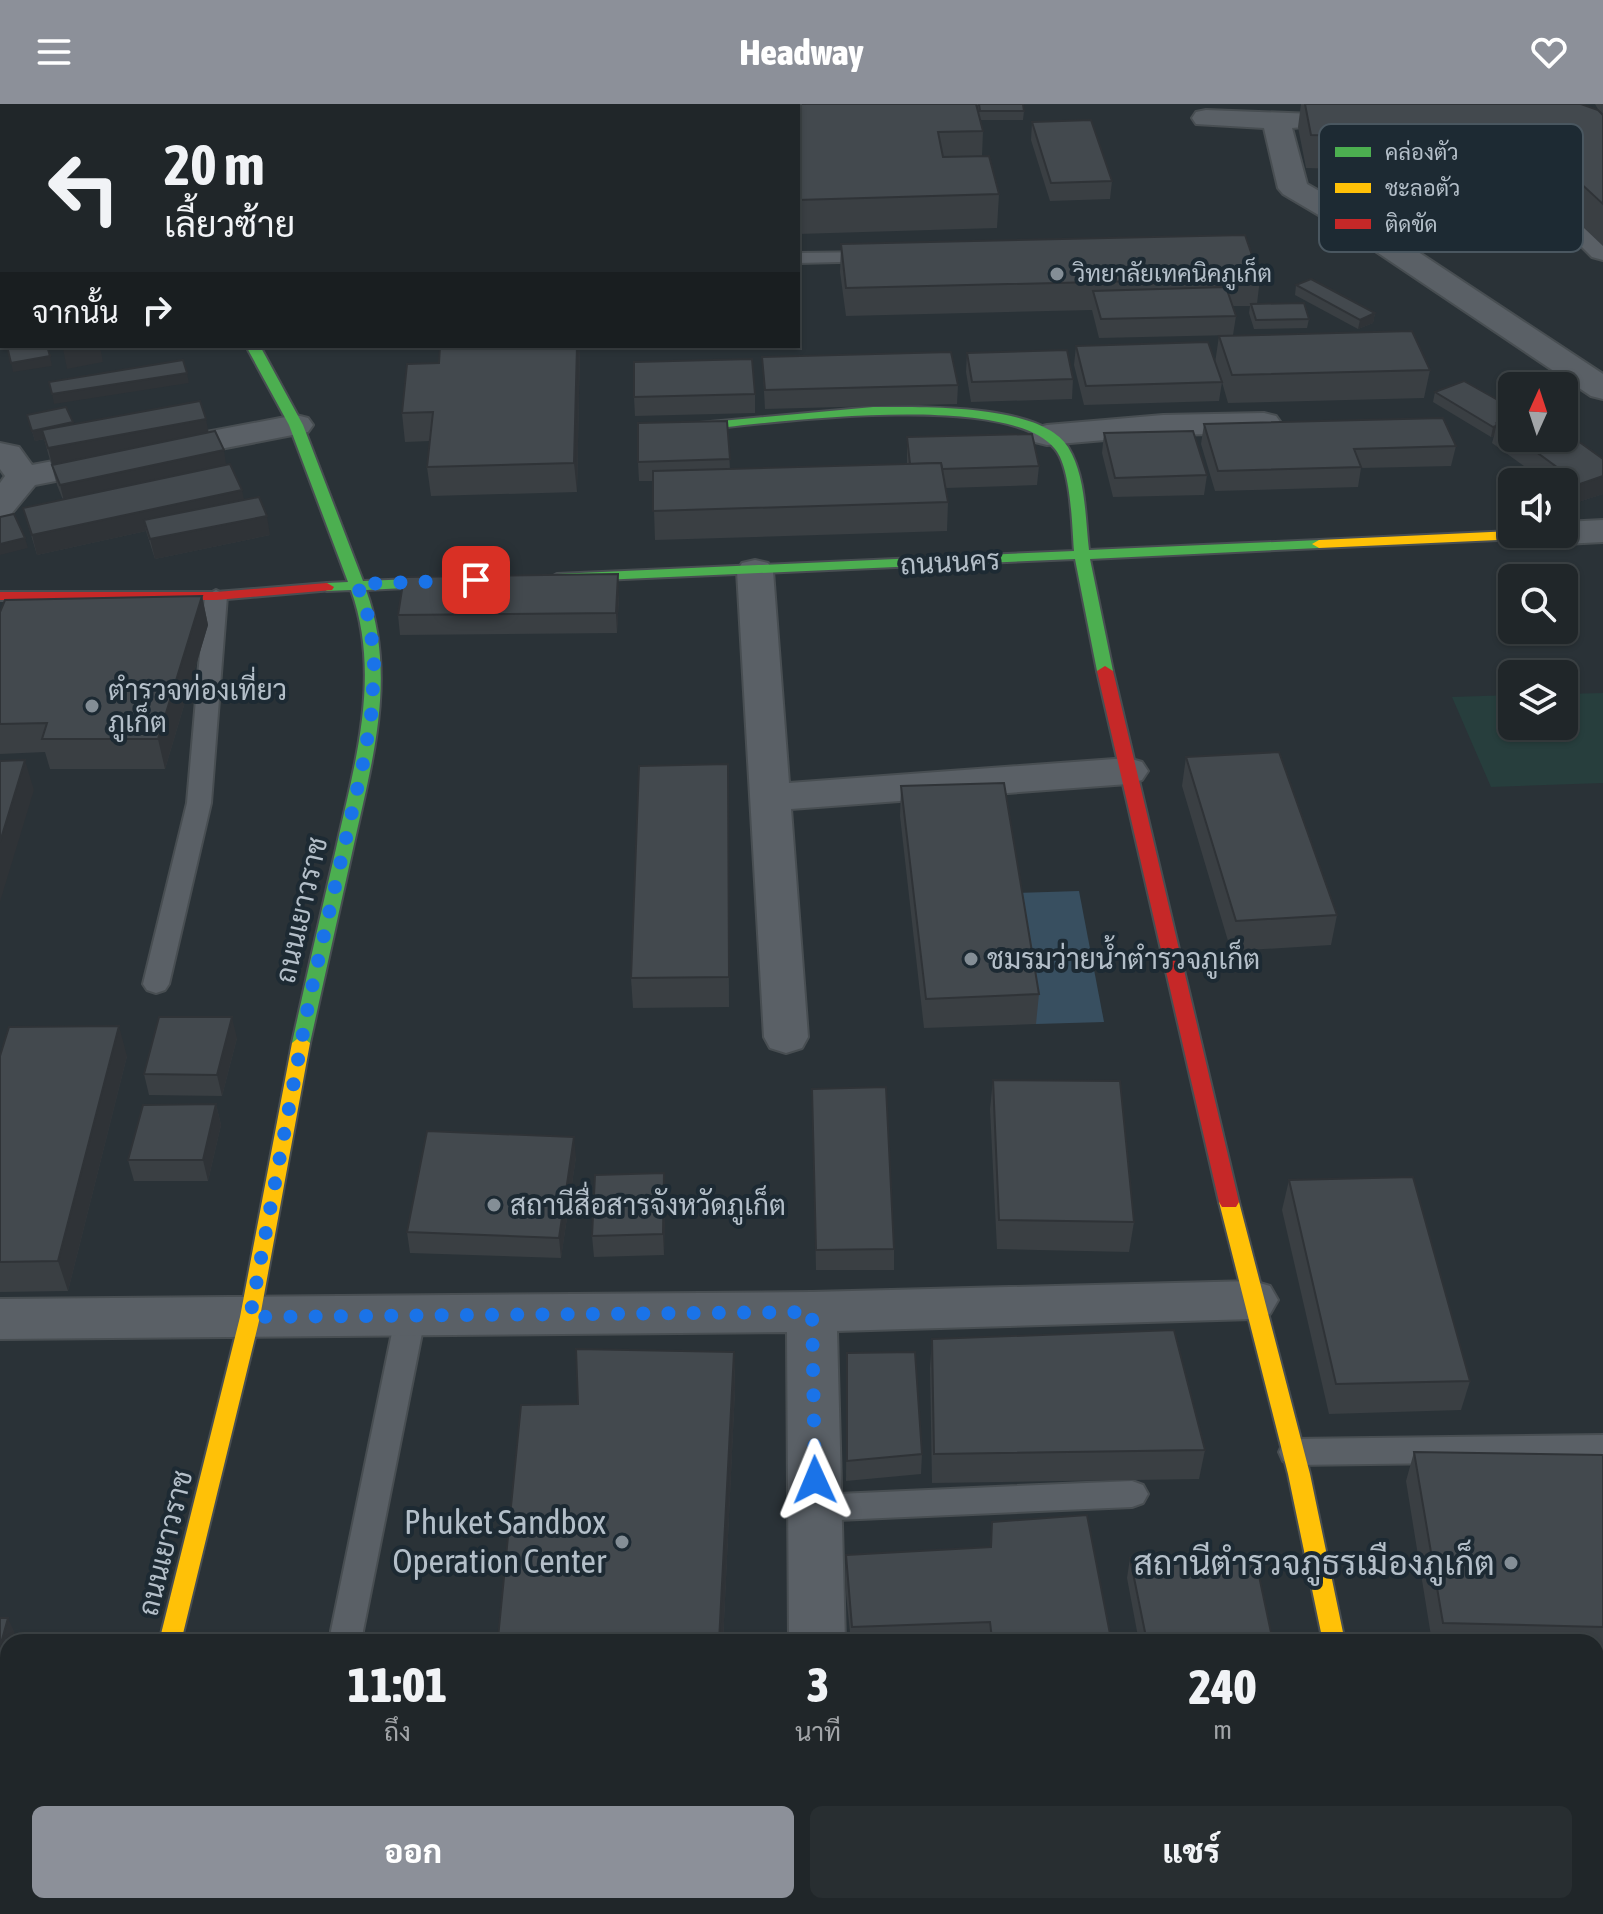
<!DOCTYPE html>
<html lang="th">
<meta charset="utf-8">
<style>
body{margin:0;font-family:"Asap Condensed",Sarabun,sans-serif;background:#282e31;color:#f1f3f6;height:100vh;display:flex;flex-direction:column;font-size:30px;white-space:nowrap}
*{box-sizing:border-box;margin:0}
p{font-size:26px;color:#a2a5a8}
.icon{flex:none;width:44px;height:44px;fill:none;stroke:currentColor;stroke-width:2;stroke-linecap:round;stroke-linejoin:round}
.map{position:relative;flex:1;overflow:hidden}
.drawer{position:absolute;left:0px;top:1530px;width:1604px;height:280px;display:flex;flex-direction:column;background:#202629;border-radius:24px 24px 0 0;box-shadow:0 2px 6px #0004,0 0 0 2px #3d4346}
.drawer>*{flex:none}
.hud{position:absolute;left:0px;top:0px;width:800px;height:244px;box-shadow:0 2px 6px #0004,0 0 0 2px #3d4346;background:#202629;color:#f1f3f6;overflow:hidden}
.needle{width:52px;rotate:3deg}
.tools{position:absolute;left:1498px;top:268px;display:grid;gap:16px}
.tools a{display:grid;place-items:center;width:80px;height:80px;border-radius:12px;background:#202629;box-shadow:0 2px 6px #0004,0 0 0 2px #3d4346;font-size:40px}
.pin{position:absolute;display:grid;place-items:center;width:68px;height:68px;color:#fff;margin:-34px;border-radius:16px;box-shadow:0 4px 12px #0006}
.me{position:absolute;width:88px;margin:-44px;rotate:359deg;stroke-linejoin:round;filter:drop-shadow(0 0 6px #0008)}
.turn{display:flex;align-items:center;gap:28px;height:168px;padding:0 32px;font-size:36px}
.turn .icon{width:104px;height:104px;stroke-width:2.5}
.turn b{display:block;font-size:56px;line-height:68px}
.then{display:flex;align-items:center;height:76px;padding:0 32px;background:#0003;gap:16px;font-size:30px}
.eta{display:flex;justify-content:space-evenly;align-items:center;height:136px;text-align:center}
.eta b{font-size:48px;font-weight:800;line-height:56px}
.primary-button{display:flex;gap:16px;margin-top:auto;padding:16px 32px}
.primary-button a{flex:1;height:92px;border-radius:12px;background:#8c9099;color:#fff;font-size:32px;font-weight:800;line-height:92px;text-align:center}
.primary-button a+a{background:#282e31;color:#f1f3f6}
header{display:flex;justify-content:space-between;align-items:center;height:104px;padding:0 32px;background:#8c9099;color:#fff;font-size:36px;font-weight:800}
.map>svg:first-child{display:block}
.green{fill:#273e3d}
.water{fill:#384f60}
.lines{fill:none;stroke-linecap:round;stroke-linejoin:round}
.lane-casing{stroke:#484e52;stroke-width:4}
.street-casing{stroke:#484e52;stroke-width:4}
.fast-casing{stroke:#484e52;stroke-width:4}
.slow-casing{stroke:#484e52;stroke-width:4}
.jam-casing{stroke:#484e52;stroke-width:4}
.lane{fill:#5a6066;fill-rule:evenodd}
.street{fill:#5a6066;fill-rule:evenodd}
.fast{fill:#4caf50;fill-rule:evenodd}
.slow{fill:#ffc107;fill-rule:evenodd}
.jam{fill:#c62828;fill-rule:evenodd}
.wall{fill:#3a3f43}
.shaded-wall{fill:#2f3337}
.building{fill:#43494e;stroke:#2f3337;stroke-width:2}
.route{stroke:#1a73e8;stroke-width:14;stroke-dasharray:0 25.2}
.poi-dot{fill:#848e96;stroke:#1d2a33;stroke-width:3}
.labels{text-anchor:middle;stroke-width:8;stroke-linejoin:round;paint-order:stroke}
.far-poi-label{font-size:24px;fill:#b4bfc9;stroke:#1d2a33;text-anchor:start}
.street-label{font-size:28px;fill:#b4bfc9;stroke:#1d2a33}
.poi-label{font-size:28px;fill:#b4bfc9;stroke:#1d2a33;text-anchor:start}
.near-poi-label{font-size:34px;fill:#b4bfc9;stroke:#1d2a33;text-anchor:end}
.key{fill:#1d2a33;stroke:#4a5760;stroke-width:2}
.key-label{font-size:22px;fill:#b4bfc9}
</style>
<header><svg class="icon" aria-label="menu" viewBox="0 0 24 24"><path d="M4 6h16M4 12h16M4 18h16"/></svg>Headway<svg class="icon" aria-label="heart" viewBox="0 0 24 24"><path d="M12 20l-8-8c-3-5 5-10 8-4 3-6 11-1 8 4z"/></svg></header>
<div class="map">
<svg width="1603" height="1810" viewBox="0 0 1603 1810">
<rect width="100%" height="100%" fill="#2a3237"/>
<polygon class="green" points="1603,589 1603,679 1491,683 1452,593 1512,591 1512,622 1564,622 1564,590"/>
<polygon class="water" points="1079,787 1104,918 1036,920 1015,789"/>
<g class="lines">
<defs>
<g id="lane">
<rect x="0" y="82" width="2" height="10"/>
<polygon points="874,148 880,149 883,153 880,157 798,159 798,149"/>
<polygon points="216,486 227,492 211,699 169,880 165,886 156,889 147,886 143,880 187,699 205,492"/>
<polygon points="410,1202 420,1206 425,1214 363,1527 364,1538 332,1538 331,1527 395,1214 400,1206"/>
<polygon points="1603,1331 1603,1357 1294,1361 1283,1357 1279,1348 1283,1339 1294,1335"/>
<polygon points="1132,1377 1143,1381 1148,1390 1143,1399 1132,1403 815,1417 804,1413 799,1404 804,1395 815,1391"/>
<rect x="1596" y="1595" width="7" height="30"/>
</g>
<g id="street">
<polygon points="1206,6 1314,10 1318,16 1314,22 1292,24 1307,80 1361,111 1595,122 1603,130 1603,156 1592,153 1576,137 1391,130 1603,270 1603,295 1591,292 1344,126 1283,90 1278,84 1264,24 1196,20 1192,14 1196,8"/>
<polygon points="1264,309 1276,312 1281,319 1276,326 1264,329 1163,331 1047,341 1035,338 1030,331 1035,324 1047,321 1163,311"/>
<polygon points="296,311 308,314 313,321 308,328 35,381 12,409 0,413 0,379 5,372 0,365 0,339 19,343 32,361"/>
<polygon points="1603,416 1603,438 1564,440 1551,437 1547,430 1564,430 1564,418"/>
<polygon points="755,456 768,459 773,467 789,679 1128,654 1142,658 1148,667 1142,676 1128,680 791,705 808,933 802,944 786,949 770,944 764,933 737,467 742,459"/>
<polygon points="1253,1177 1270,1182 1278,1196 1270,1210 1253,1215 837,1227 845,1538 789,1538 787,1228 0,1235 0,1195 812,1188"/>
<rect x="791" y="1802" width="60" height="8"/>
<polygon points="1363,1802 1423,1802 1425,1810 1365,1810"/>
</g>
<g id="fast">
<rect x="119" y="0" width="12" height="2"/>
<path d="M246,242H260L303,321L363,477L464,473L471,477L464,481L366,486C398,574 371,661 352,749C338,812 324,876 310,939L301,946L292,939C306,876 320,812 335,749C354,662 382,573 351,486L327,487L320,483L327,479L348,478L289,321Z"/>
<path d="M873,303C919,303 1041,299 1068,343C1086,372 1085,413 1089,446L1319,436L1326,440L1319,444L1090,455L1113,567L1105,572L1097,567L1075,455L557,478L550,474L557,470L1074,447C1072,421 1071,364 1055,345C1005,283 743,322 667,330L660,326L667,322Z"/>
</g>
<g id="slow">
<polygon points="1512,427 1512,430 1549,430 1542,434 1319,444 1312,440 1319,436"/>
<polygon points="301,932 310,939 260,1213 181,1538 159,1538 240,1213 292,939"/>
<polygon points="1229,1091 1236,1093 1239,1098 1310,1370 1345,1538 1323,1538 1288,1370 1219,1098 1222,1093"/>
<polygon points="93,1802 117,1802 115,1810 91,1810"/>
</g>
<g id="jam">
<polygon points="327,479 334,483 332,486 216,496 0,496 0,488 216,488"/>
<polygon points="1105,562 1113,567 1239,1098 1236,1103 1222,1103 1219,1098 1097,567"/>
</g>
</defs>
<use href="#lane" class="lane-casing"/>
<use href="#street" class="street-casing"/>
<use href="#fast" class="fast-casing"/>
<use href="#slow" class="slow-casing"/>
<use href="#jam" class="jam-casing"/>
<use href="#lane" class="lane"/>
<use href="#street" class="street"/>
<use href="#fast" class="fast"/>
<use href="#slow" class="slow"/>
<use href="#jam" class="jam"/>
</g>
<g class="wall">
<polygon points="0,0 42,0 42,2 2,2 2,60 0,61"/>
<polygon points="179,0 401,0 400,2 179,2"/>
<polygon points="451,0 730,0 730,2 790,0 976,0 979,10 977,0 1023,0 1024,7 1023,16 980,16 983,27 982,52 989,52 999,90 997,124 798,130 798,2 451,2"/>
<polygon points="1301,0 1581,0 1599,7 1595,0 1603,0 1603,142 1527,70 1306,64 1298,23"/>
<polygon points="1032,18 1112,77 1110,95 1050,97 1031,36"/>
<polygon points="841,140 1260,174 1257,200 1309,215 1307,224 1254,225 1249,209 1250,202 1232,202 1236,212 1233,231 1099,234 1092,206 846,212 840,168"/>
<polygon points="1296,181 1375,209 1373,219 1358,225 1295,191"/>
<polygon points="1219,232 1430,266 1424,294 1228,299 1222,278 1219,297 1084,301 1074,261 1076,242 1215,259"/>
<polygon points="580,242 577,388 431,392 427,363 430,337 405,338 402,309 439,259"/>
<polygon points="967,249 1073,275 1072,295 971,298 966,268"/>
<polygon points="762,253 958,281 957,300 765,305"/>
<polygon points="1435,288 1512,304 1512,334 1564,334 1603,355 1603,390 1575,399 1564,392 1564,378 1546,378 1492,339 1494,332 1491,333 1433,298"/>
<polygon points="755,290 755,309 635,312 634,293"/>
<polygon points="27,311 73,321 209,328 244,396 270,431 155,455 146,427 37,451 23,404 63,396 57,381 44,335 35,337"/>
<polygon points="727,317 730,365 907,360 907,333 1039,362 1037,381 946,384 948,398 947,427 655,436 653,377 639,377 638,358"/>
<polygon points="1204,320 1456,342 1451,362 1361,364 1358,383 1215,387 1201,340"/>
<polygon points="1104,329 1207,371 1204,391 1113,393 1102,349"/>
<polygon points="619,491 617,529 400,531 398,511"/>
<polygon points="202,492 208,521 165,665 50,665 45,648 0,650 0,508"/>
<polygon points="1186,653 1337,811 1331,841 1231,847 1182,682"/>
<polygon points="728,660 729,903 633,904 631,874"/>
<polygon points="901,682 1039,890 1036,920 924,924 900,712"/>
<polygon points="237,934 222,992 149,991 144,970"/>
<polygon points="0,952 127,952 68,1187 0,1188"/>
<polygon points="993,976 1134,1118 1129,1148 997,1145 990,1005"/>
<polygon points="812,985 894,1145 894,1166 816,1166"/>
<polygon points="216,1000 221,1021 208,1077 134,1077 128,1056"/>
<polygon points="576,1053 561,1154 410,1149 407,1128"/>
<polygon points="1289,1076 1470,1277 1461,1306 1329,1310 1282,1106"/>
<polygon points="665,1090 664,1151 594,1153 592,1132"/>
<polygon points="932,1235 1205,1346 1199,1375 932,1379 930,1264"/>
<polygon points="734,1248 735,1285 723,1538 499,1538 498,1534"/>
<polygon points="847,1249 922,1350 921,1370 846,1377"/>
<polygon points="1414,1348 1603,1351 1603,1551 1596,1551 1596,1538 1432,1538 1406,1377"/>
<polygon points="992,1418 1111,1535 1110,1538 851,1538 845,1480 846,1451 990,1443"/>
<polygon points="1130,1454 1273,1538 1139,1538 1127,1474"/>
</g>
<g class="shaded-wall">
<polygon points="2,173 2,193 0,193 0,174"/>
<polygon points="1375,209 1373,219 1358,225 1360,216"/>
<polygon points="83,242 100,242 103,258 67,265 63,245"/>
<polygon points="577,242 580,242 577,388 574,359"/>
<polygon points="50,252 52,262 13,268 11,259"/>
<polygon points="187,269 189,279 54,300 52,290"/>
<polygon points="206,315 210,335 53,364 48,344"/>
<polygon points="73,318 75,328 35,337 32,327"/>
<polygon points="1496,322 1494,332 1491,333 1493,323"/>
<polygon points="224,346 227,366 65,401 60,381"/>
<polygon points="1603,372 1603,390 1575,399 1580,380"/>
<polygon points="242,386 246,406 144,416 146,427 37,451 32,431"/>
<polygon points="267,412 270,431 155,455 150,435"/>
<polygon points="25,434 28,444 0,451 0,440"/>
<polygon points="618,470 619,491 617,529 616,509"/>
<polygon points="202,492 208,521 165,665 158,635"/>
<polygon points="25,656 34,686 0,798 0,738"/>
<polygon points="728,660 729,690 729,903 729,873"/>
<polygon points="232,913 237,934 222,992 217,971"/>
<polygon points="119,922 127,952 68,1187 58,1157"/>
<polygon points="216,1000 221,1021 208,1077 203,1056"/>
<polygon points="574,1033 576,1053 561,1154 559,1134"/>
<polygon points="664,1069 665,1090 664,1151 663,1130"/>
<polygon points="734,1248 735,1285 723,1538 719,1538"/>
<polygon points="8,1514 19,1538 8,1538 8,1585 0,1614 0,1543"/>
</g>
<g class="building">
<polygon points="0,0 39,0 39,2 2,2 2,34 0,34"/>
<polygon points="790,0 976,0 983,27 938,28 943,53 989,52 999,90 798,96 798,2 719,2"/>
<polygon points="979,0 1023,0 1024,7 980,7"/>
<polygon points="1305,0 1581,0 1598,6 1603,11 1603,100 1534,36 1311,31"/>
<polygon points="1091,16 1112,77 1051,79 1032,18"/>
<polygon points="0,130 2,130 2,173 0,174"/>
<polygon points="1245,131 1260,174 846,184 841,140"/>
<polygon points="1311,175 1375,209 1360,216 1296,181"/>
<polygon points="1226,183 1236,212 1101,215 1093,187"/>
<polygon points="1304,199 1309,215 1256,216 1251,200"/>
<polygon points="1412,227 1430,266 1232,271 1219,232"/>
<polygon points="1208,238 1222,278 1086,282 1076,242"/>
<polygon points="7,242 47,242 50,252 11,259"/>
<polygon points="62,242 83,242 63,245"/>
<polygon points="440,242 577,242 574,359 427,363 433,308 402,309 407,260 439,259"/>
<polygon points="1067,246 1073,275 972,278 967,249"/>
<polygon points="951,248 958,281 765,286 762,253"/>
<polygon points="752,255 755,290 634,293 634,258"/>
<polygon points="183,256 187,269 52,290 49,278"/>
<polygon points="1464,277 1512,304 1512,314 1497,319 1496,322 1493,323 1435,288"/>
<polygon points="200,297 206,315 48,344 42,326"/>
<polygon points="66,303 73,318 32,327 27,311"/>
<polygon points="1443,314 1456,342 1354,345 1361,363 1218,367 1204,320"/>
<polygon points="1512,314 1512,330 1497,319"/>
<polygon points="727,317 730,355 638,358 638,319"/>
<polygon points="215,327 224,346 60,381 52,361"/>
<polygon points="1193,327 1207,371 1115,374 1104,329"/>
<polygon points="1564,327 1603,355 1603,372 1580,380 1517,334 1564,334"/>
<polygon points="1032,330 1039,362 942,365 941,359 910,360 907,333"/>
<polygon points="941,359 948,398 653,407 653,367"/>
<polygon points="230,360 242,386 32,431 23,404"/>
<polygon points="259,393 267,412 150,435 144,416"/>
<polygon points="14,410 25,434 0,440 0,413"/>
<polygon points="618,470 616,509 398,511 404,473"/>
<polygon points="202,492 158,635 42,635 47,619 0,620 0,508 5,496"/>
<polygon points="1279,648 1337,811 1236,817 1186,653"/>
<polygon points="25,656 0,738 0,657"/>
<polygon points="728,660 729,873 631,874 639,662"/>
<polygon points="1004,679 1039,890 926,895 901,682"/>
<polygon points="159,913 232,913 217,971 144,970"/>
<polygon points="119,922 58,1157 0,1158 0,952 9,923"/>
<polygon points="993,976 1120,977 1134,1118 999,1116"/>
<polygon points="886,983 894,1145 816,1146 812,985"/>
<polygon points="216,1000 203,1056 128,1056 143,1001"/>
<polygon points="427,1027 574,1033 559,1134 407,1128"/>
<polygon points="664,1069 663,1130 592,1132 595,1071"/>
<polygon points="1413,1073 1470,1277 1336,1280 1289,1076"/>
<polygon points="1174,1226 1205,1346 934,1350 932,1235"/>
<polygon points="576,1245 734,1248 719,1538 588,1538 498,1534 521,1301 578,1300"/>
<polygon points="915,1248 922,1350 847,1357 847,1249"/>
<polygon points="1414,1348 1603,1351 1603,1523 1443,1519"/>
<polygon points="1087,1411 1111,1535 992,1535 990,1518 852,1523 846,1451 991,1443 992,1418"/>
<polygon points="1255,1453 1273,1538 1147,1538 1130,1454"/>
<polygon points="0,1514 8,1514 0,1543"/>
</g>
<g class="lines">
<polyline class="route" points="476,476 357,480 370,518 374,559 372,605 364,655 309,897 250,1213 812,1208 815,1376"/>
</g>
<g class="poi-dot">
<circle cx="1057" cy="170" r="8"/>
<circle cx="92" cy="602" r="8"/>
<circle cx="971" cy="855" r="8"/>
<circle cx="494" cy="1101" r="8"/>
<circle cx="622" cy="1438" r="8"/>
<circle cx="1511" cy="1459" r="8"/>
</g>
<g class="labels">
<g class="far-poi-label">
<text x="1073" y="178">วิทยาลัยเทคนิคภูเก็ต</text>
</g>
<g class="street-label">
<text transform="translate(950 458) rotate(-3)" y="10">ถนนนคร</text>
<text transform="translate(301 806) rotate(-77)" y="10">ถนนเยาวราช</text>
<text transform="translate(165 1439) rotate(-76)" y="10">ถนนเยาวราช</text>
</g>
<g class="poi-label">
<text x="108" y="596">ตำรวจท่องเที่ยว<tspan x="108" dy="32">ภูเก็ต</tspan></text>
<text x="987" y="865">ชมรมว่ายน้ำตำรวจภูเก็ต</text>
<text x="510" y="1111">สถานีสื่อสารจังหวัดภูเก็ต</text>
</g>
<g class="near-poi-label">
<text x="606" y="1430">Phuket Sandbox<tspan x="606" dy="39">Operation Center</tspan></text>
<text x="1495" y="1471">สถานีตำรวจภูธรเมืองภูเก็ต</text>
</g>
</g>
<rect x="1319" y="20" width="264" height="128" rx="12" class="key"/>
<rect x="1335" y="43" width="36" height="10" fill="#4caf50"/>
<rect x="1335" y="79" width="36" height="10" fill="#ffc107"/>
<rect x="1335" y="115" width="36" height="10" fill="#c62828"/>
<g class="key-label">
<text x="1385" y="56">คล่องตัว</text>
<text x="1385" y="92">ชะลอตัว</text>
<text x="1385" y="128">ติดขัด</text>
</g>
</svg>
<div class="tools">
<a><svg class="needle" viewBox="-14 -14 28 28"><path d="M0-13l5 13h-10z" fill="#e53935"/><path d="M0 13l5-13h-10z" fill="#a2a5a8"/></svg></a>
<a><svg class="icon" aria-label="sound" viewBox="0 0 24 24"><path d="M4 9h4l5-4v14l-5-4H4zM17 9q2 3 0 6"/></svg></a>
<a><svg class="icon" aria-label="search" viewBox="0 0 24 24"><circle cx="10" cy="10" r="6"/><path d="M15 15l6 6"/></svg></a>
<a><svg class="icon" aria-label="layers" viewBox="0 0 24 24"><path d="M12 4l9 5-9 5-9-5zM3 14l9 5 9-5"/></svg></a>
</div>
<div class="pin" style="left:476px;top:476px;background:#d93025"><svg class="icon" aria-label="arrive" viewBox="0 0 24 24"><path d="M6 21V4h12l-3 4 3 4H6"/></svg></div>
<svg class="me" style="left:815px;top:1376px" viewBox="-20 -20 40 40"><path d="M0-17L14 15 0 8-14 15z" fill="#1a73e8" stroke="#fff" stroke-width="4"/></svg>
<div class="hud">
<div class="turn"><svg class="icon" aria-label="left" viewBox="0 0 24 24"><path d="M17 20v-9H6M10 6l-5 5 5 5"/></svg><div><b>20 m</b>เลี้ยวซ้าย</div></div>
<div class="then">จากนั้น<svg class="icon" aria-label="right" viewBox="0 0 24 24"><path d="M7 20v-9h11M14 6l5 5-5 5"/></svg></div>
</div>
<section class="drawer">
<div class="eta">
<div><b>11:01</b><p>ถึง</p></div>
<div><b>3</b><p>นาที</p></div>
<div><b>240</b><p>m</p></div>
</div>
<div class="primary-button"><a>ออก</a><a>แชร์</a></div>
</section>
</div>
